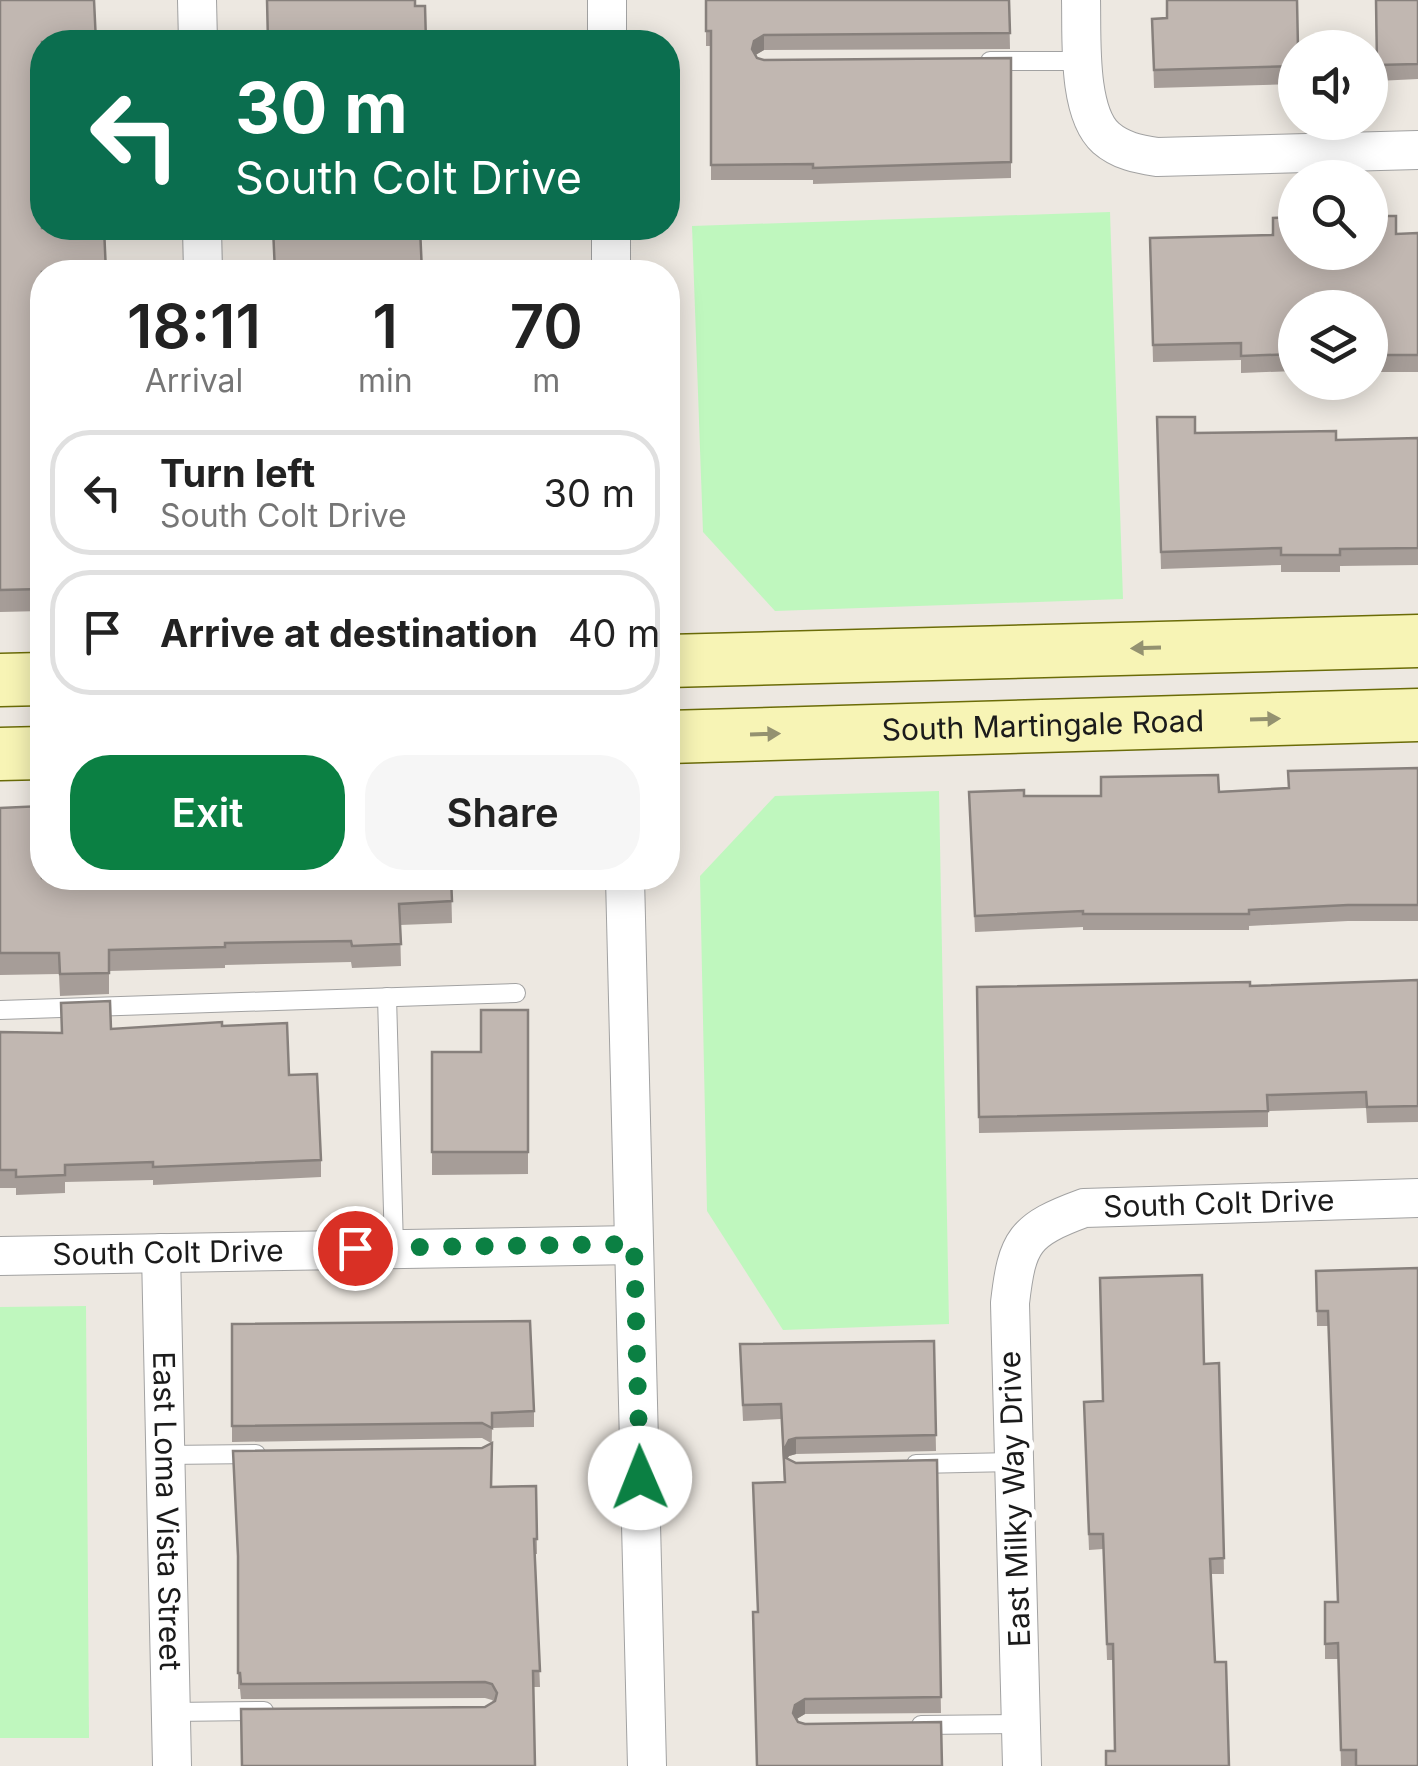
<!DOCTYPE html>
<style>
body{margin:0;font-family:Inter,sans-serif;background:#f6f6f6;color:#222;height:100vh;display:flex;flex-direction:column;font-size:38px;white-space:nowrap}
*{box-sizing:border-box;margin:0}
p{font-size:32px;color:#767676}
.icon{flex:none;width:55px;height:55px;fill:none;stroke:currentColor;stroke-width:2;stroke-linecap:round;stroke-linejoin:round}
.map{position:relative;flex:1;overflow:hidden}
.drawer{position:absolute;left:30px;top:260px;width:650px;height:630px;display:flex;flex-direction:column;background:#fff;border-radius:40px;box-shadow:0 5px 25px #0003}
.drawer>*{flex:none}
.hud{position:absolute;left:30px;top:30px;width:650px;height:210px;border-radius:40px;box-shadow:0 5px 25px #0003;background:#0b6e4f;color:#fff;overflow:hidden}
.tools{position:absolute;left:1278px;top:30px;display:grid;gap:20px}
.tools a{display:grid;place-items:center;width:110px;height:110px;border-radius:50%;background:#fff;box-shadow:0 5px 25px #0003;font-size:50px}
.pin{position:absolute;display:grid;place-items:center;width:85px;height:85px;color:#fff;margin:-42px;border:5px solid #fff;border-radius:50%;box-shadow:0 2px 10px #0007}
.me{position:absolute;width:110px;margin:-55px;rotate:359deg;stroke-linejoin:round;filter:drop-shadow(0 0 8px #0008)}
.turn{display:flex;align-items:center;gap:35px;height:210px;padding:0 40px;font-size:45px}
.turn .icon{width:130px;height:130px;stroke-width:2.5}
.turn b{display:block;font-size:70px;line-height:85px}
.eta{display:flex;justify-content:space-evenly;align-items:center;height:170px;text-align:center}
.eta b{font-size:60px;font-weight:600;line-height:70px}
.button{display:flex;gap:20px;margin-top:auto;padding:20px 40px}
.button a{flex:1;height:115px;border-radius:40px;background:#0b8043;color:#fff;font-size:40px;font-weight:600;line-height:115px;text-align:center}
.button a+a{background:#f6f6f6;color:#222}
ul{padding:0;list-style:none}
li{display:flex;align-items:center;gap:30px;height:125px;margin:0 20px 15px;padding:0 20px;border:5px solid #e0e0e0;border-radius:40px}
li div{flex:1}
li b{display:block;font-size:38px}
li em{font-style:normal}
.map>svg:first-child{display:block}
.park{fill:#bff7be}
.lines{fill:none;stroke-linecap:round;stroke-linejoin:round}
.lane-casing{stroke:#a2a2a2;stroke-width:20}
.street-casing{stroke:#a2a2a2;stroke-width:40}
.secondary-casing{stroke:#6b6c08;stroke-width:55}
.lane{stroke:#fff;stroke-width:18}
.street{stroke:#fff;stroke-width:38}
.secondary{stroke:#f7f4b5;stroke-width:52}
.wall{fill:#a69d98}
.shaded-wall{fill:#87807c}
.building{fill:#c1b7b1;stroke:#87807c;stroke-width:2.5}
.oneway{fill:#949270}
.route{stroke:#0b8043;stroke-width:18;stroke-dasharray:0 32.4}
.labels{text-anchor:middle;stroke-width:10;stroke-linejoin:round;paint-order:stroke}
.street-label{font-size:30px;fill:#1b1b1b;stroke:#fff}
</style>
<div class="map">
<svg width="1418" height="1766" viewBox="0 0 1418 1766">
<rect width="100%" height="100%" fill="#ede8e1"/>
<g class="park">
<polygon points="1110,212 1123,599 775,611 703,532 692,226"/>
<polygon points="939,791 949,1324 783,1330 707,1211 700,876 775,796"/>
<polygon points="86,1306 89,1738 0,1738 0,1307"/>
</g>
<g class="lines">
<defs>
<g id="lane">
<polyline points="990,61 1082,61"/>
<polyline points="387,997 394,1247"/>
<polyline points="0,1010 516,993"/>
<polyline points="166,1455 256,1454"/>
<polyline points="916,1464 1014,1462"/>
<polyline points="171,1712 264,1711"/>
<polyline points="921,1725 1021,1724"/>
</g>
<g id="street">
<polyline points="197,0 198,42"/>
<polyline points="607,0 607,42"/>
<path d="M1081,0C1082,36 1077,112 1106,138C1121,151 1138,154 1157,157L1418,150"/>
<polyline points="202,228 203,272"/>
<polyline points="611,228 611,272"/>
<polyline points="625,878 647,1766"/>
<path id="s1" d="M161,1253L172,1766"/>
<path id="s2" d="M0,1256L634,1245"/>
<path id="s3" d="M1022,1766L1010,1303C1017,1241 1024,1230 1084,1208L1418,1198"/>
</g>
<g id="secondary">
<polyline points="668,661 1418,641"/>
<polyline points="0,680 42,679"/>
<path id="s4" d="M668,737L1418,715"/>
<polyline points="0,754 42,753"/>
</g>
</defs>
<use href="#lane" class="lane-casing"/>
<use href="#street" class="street-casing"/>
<use href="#secondary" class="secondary-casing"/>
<use href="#lane" class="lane"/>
<use href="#street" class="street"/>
<use href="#secondary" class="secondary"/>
</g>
<g class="wall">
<polygon points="0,0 42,272 42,611 0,612"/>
<polygon points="706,0 1009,0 1010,49 764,50 755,55 757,58 764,60 1011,58 1011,178 813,184 813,180 711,180 711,46 706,46"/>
<polygon points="1375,0 1418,0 1418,79 1377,81"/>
<polygon points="1167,18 1295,48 1295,84 1154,88 1152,19"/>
<polygon points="1418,233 1418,372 1370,372 1370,308 1295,308 1295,371 1241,373 1241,360 1153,362 1150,238"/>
<polygon points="1157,417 1195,433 1336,440 1418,438 1418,565 1340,566 1340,572 1281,572 1281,565 1161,569"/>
<polygon points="1418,768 1418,921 1348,921 1249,926 1249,930 1083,930 1083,927 975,932 969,792 1024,796 1101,796 1288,788"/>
<polygon points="0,808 451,878 452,923 400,925 401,966 352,968 351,962 225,965 225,968 109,971 109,994 60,996 59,974 0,975"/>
<polygon points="1418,980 1418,1122 1367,1123 1366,1108 1268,1111 1268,1127 979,1133 977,987 1250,986"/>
<polygon points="528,1010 528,1174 432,1175 432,1052 481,1052"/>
<polygon points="222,1026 289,1075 321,1160 321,1177 153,1185 153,1180 65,1182 65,1193 16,1195 16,1188 0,1188 0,1032 61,1033 111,1029"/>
<polygon points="1418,1268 1418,1766 1341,1766 1338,1659 1325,1659 1325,1602 1338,1602 1328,1326 1317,1326 1316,1271"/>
<polygon points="232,1324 534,1411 534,1427 492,1428 491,1487 536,1486 537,1554 535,1554 540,1687 534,1687 485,1707 494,1702 492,1700 485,1698 241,1699 240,1689 238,1689 238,1571 233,1451 482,1448 491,1443 482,1438 232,1442"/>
<polygon points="934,1341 936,1451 796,1454 789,1456 787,1458 796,1463 937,1460 941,1713 805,1714 796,1719 756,1766 758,1612 784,1482 781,1419 743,1421 740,1359"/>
<polygon points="1204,1364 1222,1452 1224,1574 1211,1574 1115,1751 1113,1660 1107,1660 1103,1549 1089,1550 1086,1473"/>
</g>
<g class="shaded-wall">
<polygon points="764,35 764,50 754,56 752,49 754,41"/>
<polygon points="796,1438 796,1454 789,1456 784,1465 784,1450 789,1440"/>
<polygon points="805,1699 805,1714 795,1720 793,1713 795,1705"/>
</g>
<g class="building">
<polygon points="0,0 94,0 96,42 42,42 42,228 104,228 106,272 42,272 42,589 0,590"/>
<polygon points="267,0 415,0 415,6 425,6 426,42 268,42"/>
<polygon points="706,0 1009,0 1010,33 764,35 754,41 752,49 757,58 764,60 1011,58 1011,162 813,168 813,164 711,165 711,31 706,31"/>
<polygon points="1167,0 1297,0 1298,48 1295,48 1295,66 1154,70 1152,19 1167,18"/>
<polygon points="1376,0 1418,0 1418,64 1377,65"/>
<polygon points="1370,216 1396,216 1396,234 1418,233 1418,355 1370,355 1370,308 1295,308 1295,354 1241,356 1241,343 1153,345 1150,238 1273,235 1273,218 1295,217 1295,252 1370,252"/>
<polygon points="273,228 420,228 422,272 275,272"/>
<polygon points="1157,417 1195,417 1195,433 1336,431 1336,440 1418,438 1418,548 1340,549 1340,555 1281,555 1281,548 1161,552"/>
<polygon points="1418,768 1418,905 1348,905 1249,910 1249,914 1083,914 1083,911 975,916 969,792 1024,790 1024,796 1101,796 1101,777 1218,775 1219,792 1289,788 1288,771"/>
<polygon points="42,806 42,878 451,878 452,901 399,904 401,944 352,946 351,941 225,943 225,947 109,950 109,973 60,974 59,953 0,953 0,808"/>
<polygon points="1418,980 1418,1106 1367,1107 1366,1092 1267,1095 1268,1111 979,1117 977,987 1250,982 1250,986"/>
<polygon points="110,1001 111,1029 222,1022 222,1026 287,1023 289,1075 317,1074 321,1160 153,1167 153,1162 65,1165 65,1175 16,1177 16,1170 0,1170 0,1032 62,1033 61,1003"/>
<polygon points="481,1010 528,1010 528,1152 432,1152 432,1052 481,1052"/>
<polygon points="1418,1268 1418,1766 1356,1766 1356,1750 1341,1750 1338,1643 1325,1644 1325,1602 1338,1602 1328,1311 1317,1311 1316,1271"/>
<polygon points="1202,1275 1204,1364 1219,1363 1224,1558 1210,1559 1215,1662 1226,1662 1229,1766 1106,1766 1106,1751 1115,1751 1113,1644 1107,1644 1103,1534 1089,1534 1084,1402 1103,1401 1100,1278"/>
<polygon points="530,1321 534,1411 492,1413 492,1428 482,1423 232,1426 232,1324"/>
<polygon points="934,1341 936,1435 796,1438 789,1440 784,1450 786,1458 796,1463 937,1460 941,1697 805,1699 795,1705 793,1713 798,1722 805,1724 941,1722 942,1766 757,1766 753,1612 758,1612 753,1483 785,1482 781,1404 743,1405 740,1344"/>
<polygon points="492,1443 491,1487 536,1486 537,1539 534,1539 540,1671 533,1671 535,1766 242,1766 241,1709 485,1707 495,1701 497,1693 492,1684 485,1682 241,1684 240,1673 238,1673 238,1556 233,1451 482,1448"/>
</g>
<defs><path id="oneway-solid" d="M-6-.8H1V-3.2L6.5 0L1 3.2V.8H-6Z" transform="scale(2.5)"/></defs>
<g class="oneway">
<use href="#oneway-solid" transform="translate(1146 648) rotate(178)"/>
<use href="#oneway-solid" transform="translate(1265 719) rotate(-2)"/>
<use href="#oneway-solid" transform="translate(765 734) rotate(-2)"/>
</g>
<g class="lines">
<polyline class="route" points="355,1248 634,1244 640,1478"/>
</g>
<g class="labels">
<g class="street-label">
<text dy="10" stroke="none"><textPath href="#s4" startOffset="375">South Martingale Road</textPath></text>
<text dy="10" stroke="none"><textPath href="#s3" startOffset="730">South Colt Drive</textPath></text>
<text dy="10" stroke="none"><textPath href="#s2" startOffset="168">South Colt Drive</textPath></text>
<text transform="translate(1015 1499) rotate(-92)" y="10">East Milky Way Drive</text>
<text dy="10" stroke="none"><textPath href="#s1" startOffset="258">East Loma Vista Street</textPath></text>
</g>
</g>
</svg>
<div class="tools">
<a><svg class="icon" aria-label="sound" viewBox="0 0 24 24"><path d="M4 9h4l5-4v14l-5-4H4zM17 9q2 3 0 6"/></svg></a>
<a><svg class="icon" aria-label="search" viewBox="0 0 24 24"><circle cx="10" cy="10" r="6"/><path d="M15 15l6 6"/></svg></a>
<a><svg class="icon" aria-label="layers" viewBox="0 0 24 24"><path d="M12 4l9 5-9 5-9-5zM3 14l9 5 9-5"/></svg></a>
</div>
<div class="pin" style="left:355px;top:1248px;background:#d93025"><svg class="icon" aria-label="arrive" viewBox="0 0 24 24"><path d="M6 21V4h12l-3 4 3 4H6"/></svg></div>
<svg class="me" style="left:640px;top:1478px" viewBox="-20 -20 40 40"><circle r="19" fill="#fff"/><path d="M0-13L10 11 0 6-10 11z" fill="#0b8043"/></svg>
<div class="hud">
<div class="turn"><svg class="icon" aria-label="left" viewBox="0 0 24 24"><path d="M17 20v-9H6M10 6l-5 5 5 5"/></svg><div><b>30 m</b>South Colt Drive</div></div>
</div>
<section class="drawer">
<div class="eta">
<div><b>18:11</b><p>Arrival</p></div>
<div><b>1</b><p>min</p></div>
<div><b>70</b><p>m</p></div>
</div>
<ul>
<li><svg class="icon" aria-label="left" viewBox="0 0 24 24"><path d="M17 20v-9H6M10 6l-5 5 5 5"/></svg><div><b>Turn left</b><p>South Colt Drive</p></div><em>30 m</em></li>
<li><svg class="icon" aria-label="arrive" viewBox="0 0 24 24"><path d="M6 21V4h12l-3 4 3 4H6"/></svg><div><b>Arrive at destination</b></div><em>40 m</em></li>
</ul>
<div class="button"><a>Exit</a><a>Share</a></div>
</section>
</div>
